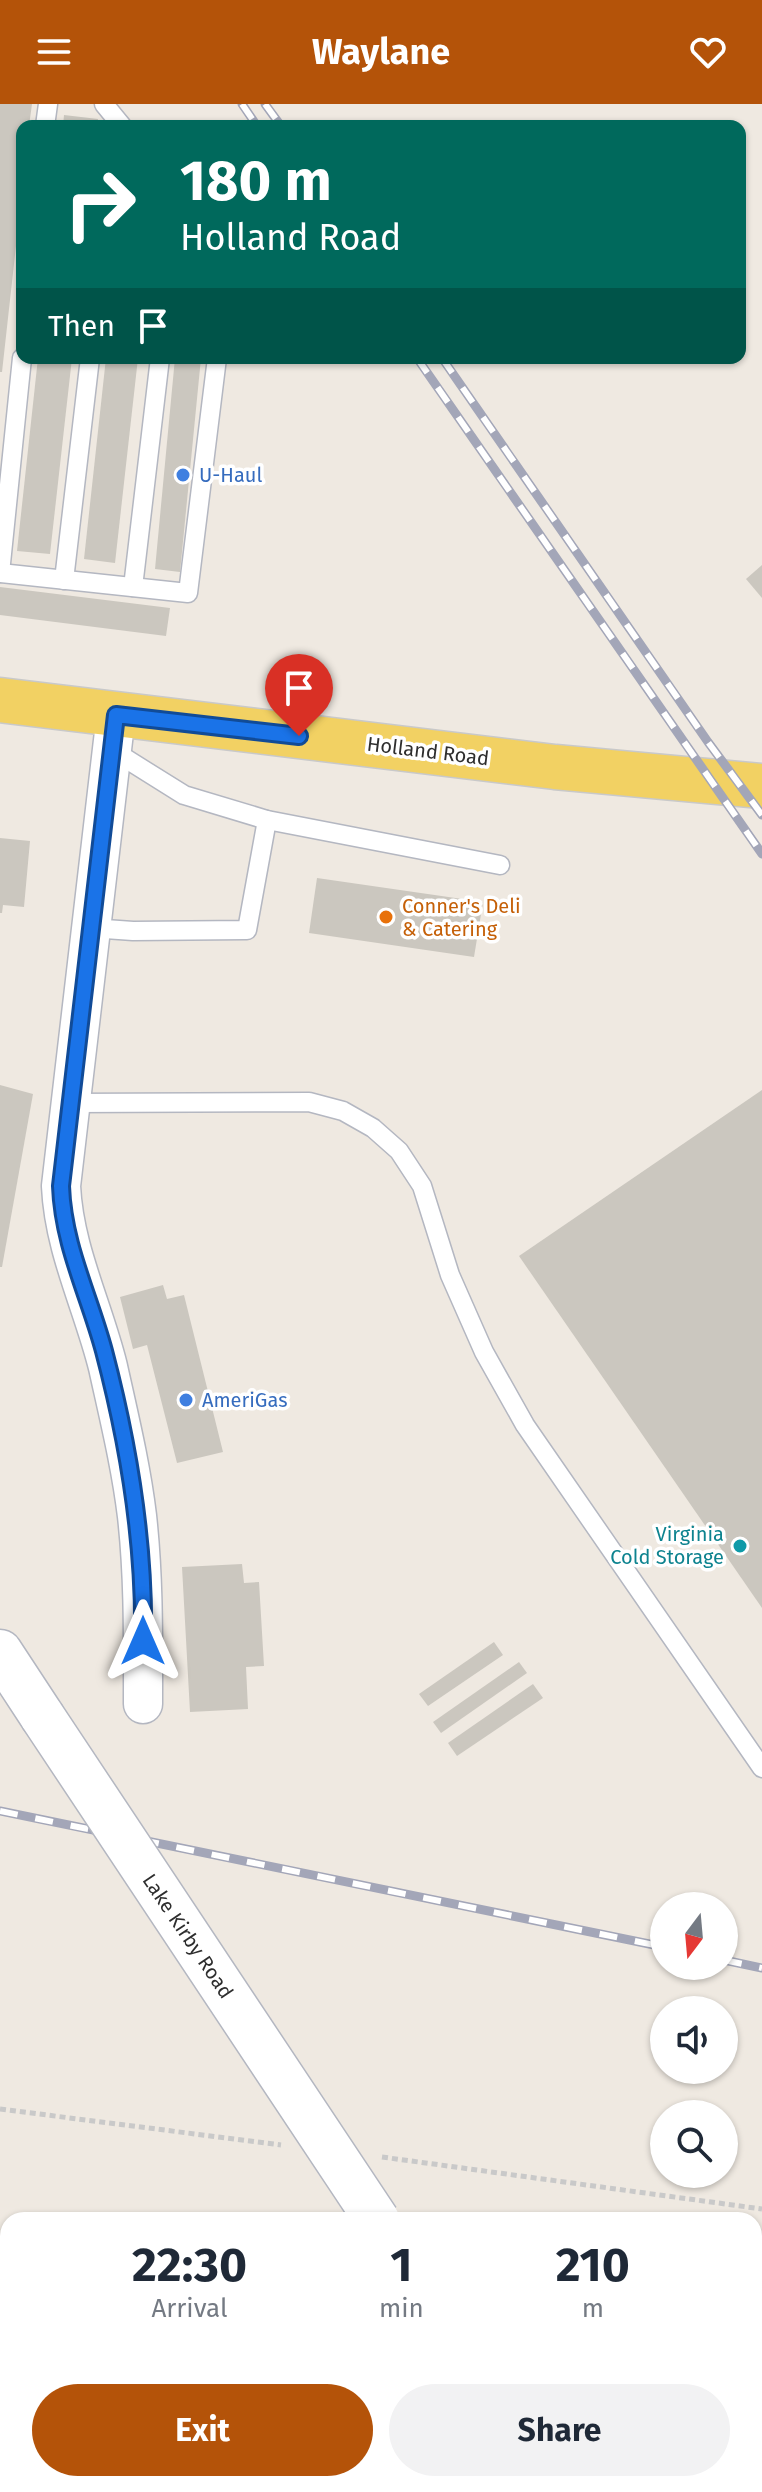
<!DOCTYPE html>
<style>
body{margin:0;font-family:"Fira Sans",sans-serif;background:#f2f2f3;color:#1f2937;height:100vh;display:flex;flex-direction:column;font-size:30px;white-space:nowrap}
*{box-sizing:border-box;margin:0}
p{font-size:26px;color:#747a83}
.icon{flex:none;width:44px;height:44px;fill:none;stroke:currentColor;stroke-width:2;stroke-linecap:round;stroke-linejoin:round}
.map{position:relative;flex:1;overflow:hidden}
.sheet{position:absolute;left:0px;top:2108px;width:762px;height:280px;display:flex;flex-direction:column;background:#fff;border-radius:24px 24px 0 0;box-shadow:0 2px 6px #0004}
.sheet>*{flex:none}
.guide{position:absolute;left:16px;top:16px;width:730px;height:244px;border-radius:16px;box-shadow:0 2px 6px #0004;background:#00695c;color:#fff;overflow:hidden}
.needle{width:52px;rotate:196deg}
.tools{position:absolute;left:650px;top:1788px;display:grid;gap:16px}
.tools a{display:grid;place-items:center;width:88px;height:88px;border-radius:50%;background:#fff;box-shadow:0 2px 6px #0004;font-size:40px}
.pin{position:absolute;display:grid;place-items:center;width:68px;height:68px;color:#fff;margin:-82px -34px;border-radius:50% 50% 50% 0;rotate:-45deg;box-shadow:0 0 8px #0007}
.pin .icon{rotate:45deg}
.me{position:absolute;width:88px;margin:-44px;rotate:0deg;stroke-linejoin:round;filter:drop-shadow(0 0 6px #0008)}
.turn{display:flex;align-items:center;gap:28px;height:168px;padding:0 32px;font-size:36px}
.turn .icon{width:104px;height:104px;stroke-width:2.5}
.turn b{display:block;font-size:56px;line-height:68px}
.then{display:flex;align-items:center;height:76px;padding:0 32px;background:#0003;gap:16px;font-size:30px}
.eta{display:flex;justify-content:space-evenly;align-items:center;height:136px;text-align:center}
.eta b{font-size:48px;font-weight:700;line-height:56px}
.primary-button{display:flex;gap:16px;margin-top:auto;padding:16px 32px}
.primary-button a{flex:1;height:92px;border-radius:48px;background:#b45309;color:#fff;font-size:32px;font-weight:700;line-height:92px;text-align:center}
.primary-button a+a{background:#f2f2f3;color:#1f2937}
header{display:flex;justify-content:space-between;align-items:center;height:104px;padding:0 32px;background:#b45309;color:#fff;font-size:36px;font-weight:700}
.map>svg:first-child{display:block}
.building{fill:#cbc7bf}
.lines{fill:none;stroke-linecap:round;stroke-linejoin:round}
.lane-casing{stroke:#b4b7c1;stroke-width:21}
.street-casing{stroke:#b4b7c1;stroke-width:41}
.secondary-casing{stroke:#b4b7c1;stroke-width:47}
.primary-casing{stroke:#c9c9c9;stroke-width:47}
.path{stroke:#c9c9c9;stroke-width:5;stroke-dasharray:6 4;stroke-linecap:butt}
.lane{stroke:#fff;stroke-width:18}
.street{stroke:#fff;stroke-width:38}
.secondary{stroke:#fff;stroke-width:44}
.primary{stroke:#f2d163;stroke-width:44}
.rail-casing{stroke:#a3a6b8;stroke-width:9}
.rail{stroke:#fff;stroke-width:6;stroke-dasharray:18;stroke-linecap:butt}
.secondary-bridge-casing{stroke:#b4b7c1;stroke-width:47;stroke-linecap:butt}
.secondary-bridge{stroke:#fff;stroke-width:44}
.route-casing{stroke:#114b97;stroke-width:20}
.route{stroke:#1a73e8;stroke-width:14}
.shop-dot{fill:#3f7fe0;stroke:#fff;stroke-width:3}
.food-dot{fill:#e8710a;stroke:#fff;stroke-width:3}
.culture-dot{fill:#0f9aa8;stroke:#fff;stroke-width:3}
.labels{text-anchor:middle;stroke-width:7;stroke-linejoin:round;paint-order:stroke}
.shop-label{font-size:20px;fill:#366cbe;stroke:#fff;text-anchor:start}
.street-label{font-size:20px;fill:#2e2e2e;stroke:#fff}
.food-label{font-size:20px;fill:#c56008;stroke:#fff;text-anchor:start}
.culture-label{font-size:20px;fill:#0d838f;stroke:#fff;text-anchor:end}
</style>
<header><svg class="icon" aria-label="menu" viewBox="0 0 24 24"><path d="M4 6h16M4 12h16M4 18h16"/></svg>Waylane<svg class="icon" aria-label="heart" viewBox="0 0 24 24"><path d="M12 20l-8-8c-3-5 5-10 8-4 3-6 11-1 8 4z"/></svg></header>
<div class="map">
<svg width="762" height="2388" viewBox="0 0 762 2388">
<rect width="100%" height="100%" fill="#efe9e1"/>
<g class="building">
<polygon points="0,0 32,0 29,22 22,22 22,88 2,268 0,268"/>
<polygon points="64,11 98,15 97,22 63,22"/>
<polygon points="38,254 72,254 50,450 17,447"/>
<polygon points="106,254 138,254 115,459 84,455"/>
<polygon points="175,254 201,254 180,468 155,465"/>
<polygon points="762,461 762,494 746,475"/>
<polygon points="0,483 170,504 166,532 0,511"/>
<polygon points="0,734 30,737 24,803 3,801 2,809 0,809"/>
<polygon points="317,774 483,798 474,853 309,829"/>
<polygon points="0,981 33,990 2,1163 0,1163"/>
<polygon points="762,986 762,1504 519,1152"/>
<polygon points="163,1181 167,1195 184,1191 223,1348 177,1359 147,1241 133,1245 120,1193"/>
<polygon points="242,1460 244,1479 259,1478 264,1562 246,1563 248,1605 190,1608 182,1463"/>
<polygon points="494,1538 503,1551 428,1602 419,1590"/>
<polygon points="519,1558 527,1569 441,1629 433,1618"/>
<polygon points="533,1580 543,1594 457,1652 448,1639"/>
</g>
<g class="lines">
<defs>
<g id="lane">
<polyline points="104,0 122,22"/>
<polyline points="45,22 48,0"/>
<polyline points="0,469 188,489 217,254"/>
<polyline points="0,469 22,254"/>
<polyline points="64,476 90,254"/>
<polyline points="133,483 160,254"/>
<polyline points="112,646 184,691 267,716 500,761"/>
<polyline points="91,824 133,827 247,826 267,716"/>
<polyline points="71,999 309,998 343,1007 373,1024 399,1047 422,1082 450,1171 484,1248 525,1321 762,1664"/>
<polyline points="0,2211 8,2227"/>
<polyline points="0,2274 8,2269"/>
</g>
<path id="street" d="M116,611L61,1082C64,1146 93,1202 108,1263C119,1313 131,1362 137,1412C144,1475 143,1537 143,1600"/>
<g id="secondary">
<polyline points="0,1548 42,1612"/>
<polyline points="541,2380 547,2388"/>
</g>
<polyline id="primary" points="0,596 555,663 762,682"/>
</defs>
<use href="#lane" class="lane-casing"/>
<use href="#street" class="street-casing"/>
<use href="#secondary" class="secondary-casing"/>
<use href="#primary" class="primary-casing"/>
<g class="path">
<polyline points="0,2005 281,2041"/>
<polyline points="382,2053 762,2105"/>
</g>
<use href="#lane" class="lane"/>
<use href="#street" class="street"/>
<use href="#secondary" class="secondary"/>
<use href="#primary" class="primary"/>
<defs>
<g id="rail">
<polyline points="242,0 257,22"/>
<polyline points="265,0 281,22"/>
<polyline points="417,254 762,750"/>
<polyline points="442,254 708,638 762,711"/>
<polyline points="0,1707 664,1843"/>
<polyline points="724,1856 762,1864"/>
</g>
</defs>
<use href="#rail" class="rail-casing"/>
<use href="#rail" class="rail"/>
<defs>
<polyline id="secondary-bridge" points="42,1612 377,2116"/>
</defs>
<use href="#secondary-bridge" class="secondary-bridge-casing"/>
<use href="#secondary-bridge" class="secondary-bridge"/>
</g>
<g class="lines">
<defs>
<path id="route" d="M143,1537C145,1439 129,1342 104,1247C89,1191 63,1141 61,1082L116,611L299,632"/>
</defs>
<use href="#route" class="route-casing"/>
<use href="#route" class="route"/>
</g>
<g class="shop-dot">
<circle cx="183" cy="371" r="8"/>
<circle cx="186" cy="1296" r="8"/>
</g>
<circle class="food-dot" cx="386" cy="813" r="8"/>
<circle class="culture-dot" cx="740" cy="1442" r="8"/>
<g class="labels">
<g class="shop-label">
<text x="199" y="378">U-Haul</text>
<text x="202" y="1303">AmeriGas</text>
</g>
<g class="street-label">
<text transform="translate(428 647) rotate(7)" y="7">Holland Road</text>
<text transform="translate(188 1832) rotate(56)" y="7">Lake Kirby Road</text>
</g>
<g class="food-label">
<text x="402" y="809">Conner's Deli<tspan x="402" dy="23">&amp; Catering</tspan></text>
</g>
<g class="culture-label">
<text x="724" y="1437">Virginia<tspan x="724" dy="23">Cold Storage</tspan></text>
</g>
</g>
</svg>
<div class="tools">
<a><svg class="needle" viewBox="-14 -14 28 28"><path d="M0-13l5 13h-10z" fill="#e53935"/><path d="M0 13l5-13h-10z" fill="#747a83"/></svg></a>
<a><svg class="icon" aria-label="sound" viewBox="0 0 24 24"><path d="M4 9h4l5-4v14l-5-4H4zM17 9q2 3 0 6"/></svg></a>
<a><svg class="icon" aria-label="search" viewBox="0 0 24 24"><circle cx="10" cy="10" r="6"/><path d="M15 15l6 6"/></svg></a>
</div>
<div class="pin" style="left:299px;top:632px;background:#d93025"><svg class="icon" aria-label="arrive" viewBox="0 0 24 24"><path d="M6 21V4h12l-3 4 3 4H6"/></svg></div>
<svg class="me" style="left:143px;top:1537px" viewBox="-20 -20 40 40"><path d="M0-17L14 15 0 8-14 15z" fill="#1a73e8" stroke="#fff" stroke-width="4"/></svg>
<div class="guide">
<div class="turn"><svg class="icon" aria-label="right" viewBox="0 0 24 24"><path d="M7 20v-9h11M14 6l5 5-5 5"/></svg><div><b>180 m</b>Holland Road</div></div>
<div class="then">Then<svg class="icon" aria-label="arrive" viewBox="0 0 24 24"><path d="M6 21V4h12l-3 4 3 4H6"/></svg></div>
</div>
<section class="sheet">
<div class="eta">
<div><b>22:30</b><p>Arrival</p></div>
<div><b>1</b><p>min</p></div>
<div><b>210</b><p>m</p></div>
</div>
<div class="primary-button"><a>Exit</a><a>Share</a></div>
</section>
</div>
